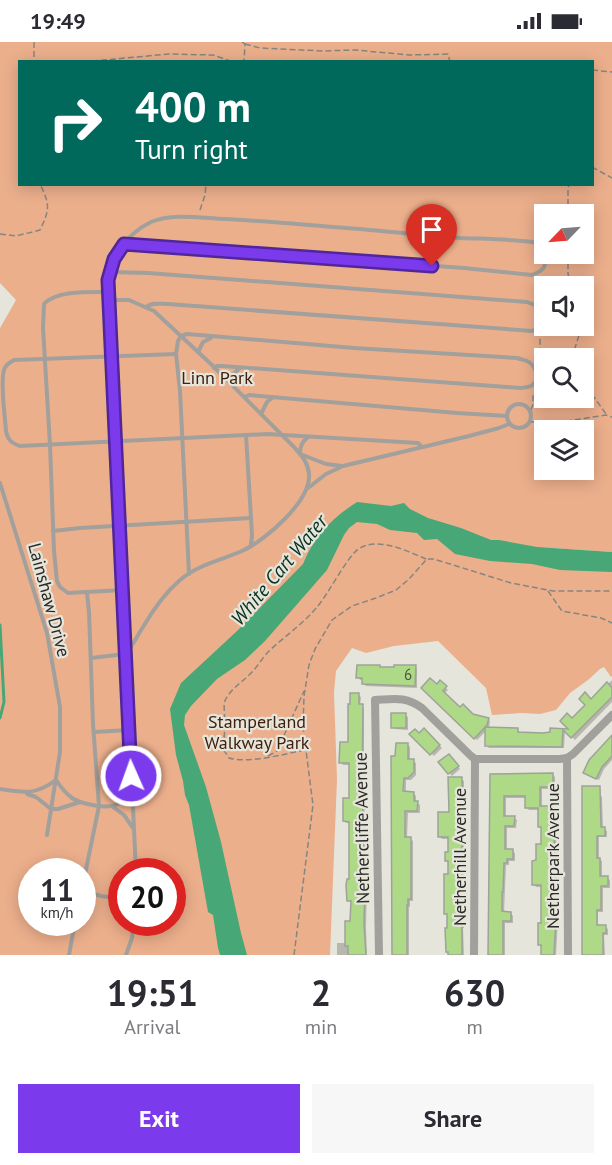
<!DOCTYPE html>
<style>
body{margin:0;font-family:"PT Sans",sans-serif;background:#f7f7f7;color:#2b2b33;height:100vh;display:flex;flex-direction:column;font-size:22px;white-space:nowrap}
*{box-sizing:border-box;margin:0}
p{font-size:20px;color:#7c7c81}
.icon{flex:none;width:33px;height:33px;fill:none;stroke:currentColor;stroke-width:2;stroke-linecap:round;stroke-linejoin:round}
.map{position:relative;height:913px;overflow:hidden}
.details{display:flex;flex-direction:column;background:#fff;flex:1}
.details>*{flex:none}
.banner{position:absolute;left:18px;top:18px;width:576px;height:126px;border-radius:0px;box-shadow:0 3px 15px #0003;background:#00695c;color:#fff;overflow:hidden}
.needle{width:39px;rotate:245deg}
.controls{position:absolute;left:534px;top:162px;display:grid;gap:12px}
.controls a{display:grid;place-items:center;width:60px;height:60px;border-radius:0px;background:#fff;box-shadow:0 3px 15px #0003;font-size:30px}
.speed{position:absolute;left:18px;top:816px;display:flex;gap:12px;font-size:30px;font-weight:700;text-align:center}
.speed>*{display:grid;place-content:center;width:78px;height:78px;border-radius:50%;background:#fff;box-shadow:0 3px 15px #0003;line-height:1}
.speed small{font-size:15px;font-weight:400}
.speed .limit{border:9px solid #d22;background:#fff;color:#111}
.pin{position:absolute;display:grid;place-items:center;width:51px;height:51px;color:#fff;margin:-62px -26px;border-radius:50% 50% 50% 0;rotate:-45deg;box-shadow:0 0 6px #0007}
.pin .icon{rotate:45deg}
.me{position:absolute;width:66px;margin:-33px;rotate:358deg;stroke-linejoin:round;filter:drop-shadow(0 0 4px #0008)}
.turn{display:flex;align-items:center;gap:21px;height:126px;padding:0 18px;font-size:27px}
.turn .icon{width:78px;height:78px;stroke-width:2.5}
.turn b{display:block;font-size:42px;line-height:51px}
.eta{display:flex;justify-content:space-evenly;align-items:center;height:102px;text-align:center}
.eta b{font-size:36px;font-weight:600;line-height:42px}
.cta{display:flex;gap:12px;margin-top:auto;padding:12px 18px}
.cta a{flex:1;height:69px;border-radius:0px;background:#7c3aed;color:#fff;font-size:24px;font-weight:600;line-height:69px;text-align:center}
.cta a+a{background:#f7f7f7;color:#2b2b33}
.status{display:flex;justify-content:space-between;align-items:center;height:42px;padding:0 30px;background:#fff;direction:ltr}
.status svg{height:16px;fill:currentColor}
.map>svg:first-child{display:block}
.green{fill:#ecaf8c;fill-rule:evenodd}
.water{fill:#48a776}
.shadow{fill:#0003}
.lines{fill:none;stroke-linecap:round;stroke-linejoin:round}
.stream{stroke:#48a776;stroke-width:3}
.building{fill:#aed987;stroke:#9ea39a;stroke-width:1.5}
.path{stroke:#868680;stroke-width:1.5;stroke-dasharray:6 3;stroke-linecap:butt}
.service{stroke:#a2a09c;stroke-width:4}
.minor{stroke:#a2a09c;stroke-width:8}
.route-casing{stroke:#51269a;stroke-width:15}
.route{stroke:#7c3aed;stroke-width:10}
.labels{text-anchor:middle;stroke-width:4.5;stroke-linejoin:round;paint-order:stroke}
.number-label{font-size:15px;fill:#4c563f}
.park-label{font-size:18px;fill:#40200c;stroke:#e5e5db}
.street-label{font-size:18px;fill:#2b2a27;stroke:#e5e5db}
.water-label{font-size:20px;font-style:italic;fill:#08321e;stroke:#e5e5db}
</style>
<div class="status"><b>19:49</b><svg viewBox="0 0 49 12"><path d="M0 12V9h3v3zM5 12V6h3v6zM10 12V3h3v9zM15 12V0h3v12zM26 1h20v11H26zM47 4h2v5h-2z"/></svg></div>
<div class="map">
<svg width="612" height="913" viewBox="0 0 612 913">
<rect width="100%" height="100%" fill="#e5e5db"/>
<path class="green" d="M0,0H612V510L550,506L612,520V634L611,635L604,625L600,627L588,638L570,651L556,668L540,672L521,671L492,673L486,646L438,599L394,604L366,611L352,606L336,629L334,650L337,737L330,913H0V286L16,258L0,241ZM20,20H592V142H20ZM544,172H584V212H544ZM544,244H584V284H544ZM544,316H584V356H544ZM544,388H584V428H544ZM32,830H82V880H32ZM122,830H172V880H122Z"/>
<path class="water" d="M357,460L391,464L404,461L410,467L428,476L461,486L491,498H499L537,505L612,510V530L560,528L532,522L490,519L455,512L437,497L424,498L417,491L390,488L377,482L357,480L349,486L344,493L327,528L265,599L245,618L217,637L191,664L185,673L184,683L206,745L221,800L241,891L247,913H220L218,906L213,873L208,870L189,763L185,753L183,739L176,713L170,667L181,641L237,589L303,522C314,494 332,476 357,460Z"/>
<g class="shadow">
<polygon points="415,625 417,627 417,646 366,644 363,641 363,638 360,638 358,635 381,626"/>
<polygon points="612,638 612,660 575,698 565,688 572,688 572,678"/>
<polygon points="440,640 448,648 444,652 460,667 472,673 488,677 490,679 489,687 518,688 520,690 552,691 552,688 565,688 564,706 489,706 486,703 487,688 477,698 423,646 437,644"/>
<polygon points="358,653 361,655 360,664 364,666 364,759 365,760 364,796 366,798 365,847 367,848 366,885 367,913 337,913 337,901 347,901 352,881 352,861 348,858 351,839 351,781 347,781 344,779 351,758 350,723 343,723 341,720 350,701"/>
<polygon points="405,673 408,675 408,688 395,687 393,685"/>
<polygon points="424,688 442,706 434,714 411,692 419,693"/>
<polygon points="612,696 612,718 604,727 599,738 587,733 585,730"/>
<polygon points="408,703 410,705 410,718 413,719 416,721 416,733 411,738 406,738 406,751 413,751 416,754 416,760 420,763 420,771 408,771 407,796 410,796 413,799 413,859 410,859 410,865 409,865 409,913 394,913 396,716"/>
<polygon points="452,716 460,727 452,734 440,721"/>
<polygon points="491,733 553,733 555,735 555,747 542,747 542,766 554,766 557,768 557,780 556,780 558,878 556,913 543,913 543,906 540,903 542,882 543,845 536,845 534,842 537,820 543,804 543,787 539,784 539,768 529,768 526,765 526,756 506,756 506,776 514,776 517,778 516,786 507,786 507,808 512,809 515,811 515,819 509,819 509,823 506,823 504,871 511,871 513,874 513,881 505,881 505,913 490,913"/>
<polygon points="461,737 464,739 464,886 463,886 464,913 450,913 449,875 445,871 449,834 449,821 446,818 449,812 450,797 442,797 440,795 450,772"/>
<polygon points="600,753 602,755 603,786 607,789 607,795 599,795 599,817 602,819 602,836 607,836 610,838 610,846 603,846 603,870 598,870 598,885 605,885 608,887 608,893 604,893 605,913 583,913"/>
</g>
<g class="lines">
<polyline class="stream" points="0,583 4,660 0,676"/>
</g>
<g class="building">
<polygon points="357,623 380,623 380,625 394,625 394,623 416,623 415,644 362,642 362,636 356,636"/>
<polygon points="430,636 437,642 440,638 447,644 443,649 460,665 463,662 473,672 489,676 487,683 474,697 421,646"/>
<polygon points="607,640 612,646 612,655 571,696 563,688 562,705 485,704 485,685 518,686 518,690 543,691 550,690 550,686 568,687 560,679 567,671 572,676 585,663 579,657 585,650 591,657"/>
<polygon points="350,651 359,651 359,662 363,662 362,757 363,757 362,794 364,794 363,844 365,844 364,882 366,913 348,913 348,904 345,904 345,879 350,879 351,859 347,859 346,843 347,837 349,837 349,780 343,779 343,756 349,756 349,721 339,721 340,700 348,700 348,662 350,662"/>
<rect x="391" y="671" width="15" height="15"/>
<polygon points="424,686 440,703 430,713 409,692 415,687 419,691"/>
<polygon points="612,693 612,714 602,725 596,737 583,731 589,718"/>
<polygon points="396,701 408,701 408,717 414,717 414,730 408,736 404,736 403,749 414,750 414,759 418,759 417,769 405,769 405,795 411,795 411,857 408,857 408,863 407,863 407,913 392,913 391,714 395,714"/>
<polygon points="449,712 459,724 448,732 438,720"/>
<polygon points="553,731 553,745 540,745 540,764 555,764 555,778 554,778 556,875 554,913 541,913 541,903 538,903 538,881 541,881 541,843 532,843 532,819 536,818 536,802 541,802 541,785 538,785 538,766 525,766 525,754 504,754 504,774 515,774 514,784 505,784 505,807 513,807 513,817 507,817 507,821 504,821 503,850 502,850 502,869 511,870 511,879 503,879 503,913 488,913 490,732"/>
<polygon points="448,735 462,735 462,913 448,913 448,910 446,910 445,886 447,886 447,872 444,872 444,832 448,832 448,819 445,819 445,810 448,810 448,795 438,795 438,770 449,770"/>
<polygon points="582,744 600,744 601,785 605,785 605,794 597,794 597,816 600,816 600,834 608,834 608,844 601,844 601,868 597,868 597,883 606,883 606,891 603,891 603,913 582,913"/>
</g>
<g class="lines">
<g class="path">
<polyline points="34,0 34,20"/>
<polyline points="242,0 245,2 244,20"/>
<polyline points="245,2 260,6 322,9 355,8 410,13 448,12 450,20"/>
<polyline points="83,20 169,12 213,13 233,20"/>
<polyline points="592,28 612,30"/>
<polyline points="592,125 612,136"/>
<polyline points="200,168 205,153 206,142"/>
<polyline points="568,172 568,148 569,142"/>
<path d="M0,192L16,194L40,188C50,167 50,163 40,142"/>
<polyline points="568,212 568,232 572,244"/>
<polyline points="543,258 544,236"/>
<polyline points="575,316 573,312 580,290 581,284"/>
<polyline points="538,320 540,318 540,293"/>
<polyline points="584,336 589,348 606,372"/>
<polyline points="531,368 533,362 533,351"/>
<polyline points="530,380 561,380 606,373 612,375"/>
<polyline points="548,549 562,569 601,576 612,581"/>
<path d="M305,708C284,712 248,722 229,716L223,707L225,686L224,661C230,646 242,641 252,630C258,624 263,615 269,609C285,594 303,582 317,565C328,553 349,511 360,506C379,495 407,509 426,517"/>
<polyline points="268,714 277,709 304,649"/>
<polyline points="294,913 313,763 303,685 304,654 309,623 315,607 332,578 352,564 376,556 396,548 408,538 427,517 433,517 450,522 511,541 553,549 612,549"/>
</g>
<g class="service">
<path d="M125,202L464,226L532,233C545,228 546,225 545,212"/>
<path d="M110,230L148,231L527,260L540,265C547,276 543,284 532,289L168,262C160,262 152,260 146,265"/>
<path d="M109,250C90,250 56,248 44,262L43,286L50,403L54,509L57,539L60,545L68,551L123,548"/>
<polyline points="198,310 203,300 211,296"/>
<path d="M176,312L14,318C9,321 5,323 4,328C0,342 5,373 6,389C8,398 11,401 20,404L267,392L418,401L422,405"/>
<polyline points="232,342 233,332 240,326"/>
<polyline points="244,355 249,353 457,371 507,374"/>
<circle cx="519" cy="374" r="12"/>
<polyline points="261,372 267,360 272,356"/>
<polyline points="246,393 252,493 251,503"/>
<path d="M308,395C302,400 300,404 300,412L326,422L342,424"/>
<polyline points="0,441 47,591 60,665 60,710 47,793"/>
<polyline points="308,446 326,432 343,424 469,394 499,386 509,382"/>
<polyline points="53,489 80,486 251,476"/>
<path d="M189,532L180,349L176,312L178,299L181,294L187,292L354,306L517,316C520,317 524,318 527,319C536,323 541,339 531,344C529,345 522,346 520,346L222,324H217L214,326"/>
<path d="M91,616L125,612C133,604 137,594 143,585C153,568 165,551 180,538C197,523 222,518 242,509C266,498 311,459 309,432C308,420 301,413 294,405L212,323L154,269L129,258H109"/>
<polyline points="94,690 129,688"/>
<path d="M0,747C24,751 36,753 56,738C60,744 65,751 72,756C81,762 106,767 115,763C122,761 127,757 131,751"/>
<polyline points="27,752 36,755 51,767 58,767 80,760"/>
<polyline points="113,765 124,773 133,786"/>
<path d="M136,830L109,250C108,220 124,193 151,180C173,171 201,176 224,177C265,179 306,183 347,186C384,189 422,193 460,196C485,197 509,197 533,200L541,204L544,209"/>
<polyline points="82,847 99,764 93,682 89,570 87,551"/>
<polyline points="82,849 101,854 122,857"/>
<polyline points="69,913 75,880"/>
<polyline points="126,913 132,896 134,880"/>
</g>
<g class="minor">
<polyline points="567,716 568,913"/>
<path d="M379,913L375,658C394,657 406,654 422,666L471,714L475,717H560L567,716L573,712L612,673"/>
<polyline points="474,913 475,717"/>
</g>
</g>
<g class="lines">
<defs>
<polyline id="route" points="131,734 108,238 114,217 124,202 432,224"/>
</defs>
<use href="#route" class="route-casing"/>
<use href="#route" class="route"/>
</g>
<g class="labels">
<g class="number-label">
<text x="408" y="638">6</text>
</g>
<g class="park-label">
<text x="217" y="342">Linn Park</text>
<text x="257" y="686">Stamperland<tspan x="257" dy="21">Walkway Park</tspan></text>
</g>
<g class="street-label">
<text transform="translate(49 558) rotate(75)" y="6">Lainshaw Drive</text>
<text transform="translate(362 786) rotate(-91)" y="6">Nethercliffe Avenue</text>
<text transform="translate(553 814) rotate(-90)" y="6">Netherpark Avenue</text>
<text transform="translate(460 815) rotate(-90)" y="6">Netherhill Avenue</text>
</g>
<g class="water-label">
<text transform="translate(279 528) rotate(-50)" y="7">White Cart Water</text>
</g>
</g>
</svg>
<div class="controls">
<a><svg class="needle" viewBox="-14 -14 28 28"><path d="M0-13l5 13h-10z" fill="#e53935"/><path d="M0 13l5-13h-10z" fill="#7c7c81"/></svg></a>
<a><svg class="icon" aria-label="sound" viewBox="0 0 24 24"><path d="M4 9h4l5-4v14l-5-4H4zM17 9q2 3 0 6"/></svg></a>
<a><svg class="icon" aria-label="search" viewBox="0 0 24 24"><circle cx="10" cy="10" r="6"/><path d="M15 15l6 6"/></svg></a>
<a><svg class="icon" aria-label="layers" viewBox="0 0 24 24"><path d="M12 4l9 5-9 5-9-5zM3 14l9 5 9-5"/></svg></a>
</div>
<div class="speed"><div>11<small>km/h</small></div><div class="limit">20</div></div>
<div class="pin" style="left:432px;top:224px;background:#d93025"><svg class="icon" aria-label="arrive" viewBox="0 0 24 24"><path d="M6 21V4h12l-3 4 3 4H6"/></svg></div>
<svg class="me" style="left:131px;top:734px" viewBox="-20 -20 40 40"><circle r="17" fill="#7c3aed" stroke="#fff" stroke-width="3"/><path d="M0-11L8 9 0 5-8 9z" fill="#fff"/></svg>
<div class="banner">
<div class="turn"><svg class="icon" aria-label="right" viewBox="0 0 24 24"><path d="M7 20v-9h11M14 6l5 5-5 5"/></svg><div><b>400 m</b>Turn right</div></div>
</div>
</div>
<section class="details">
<div class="eta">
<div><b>19:51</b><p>Arrival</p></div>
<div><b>2</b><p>min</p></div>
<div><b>630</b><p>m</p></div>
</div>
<div class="cta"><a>Exit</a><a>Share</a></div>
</section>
